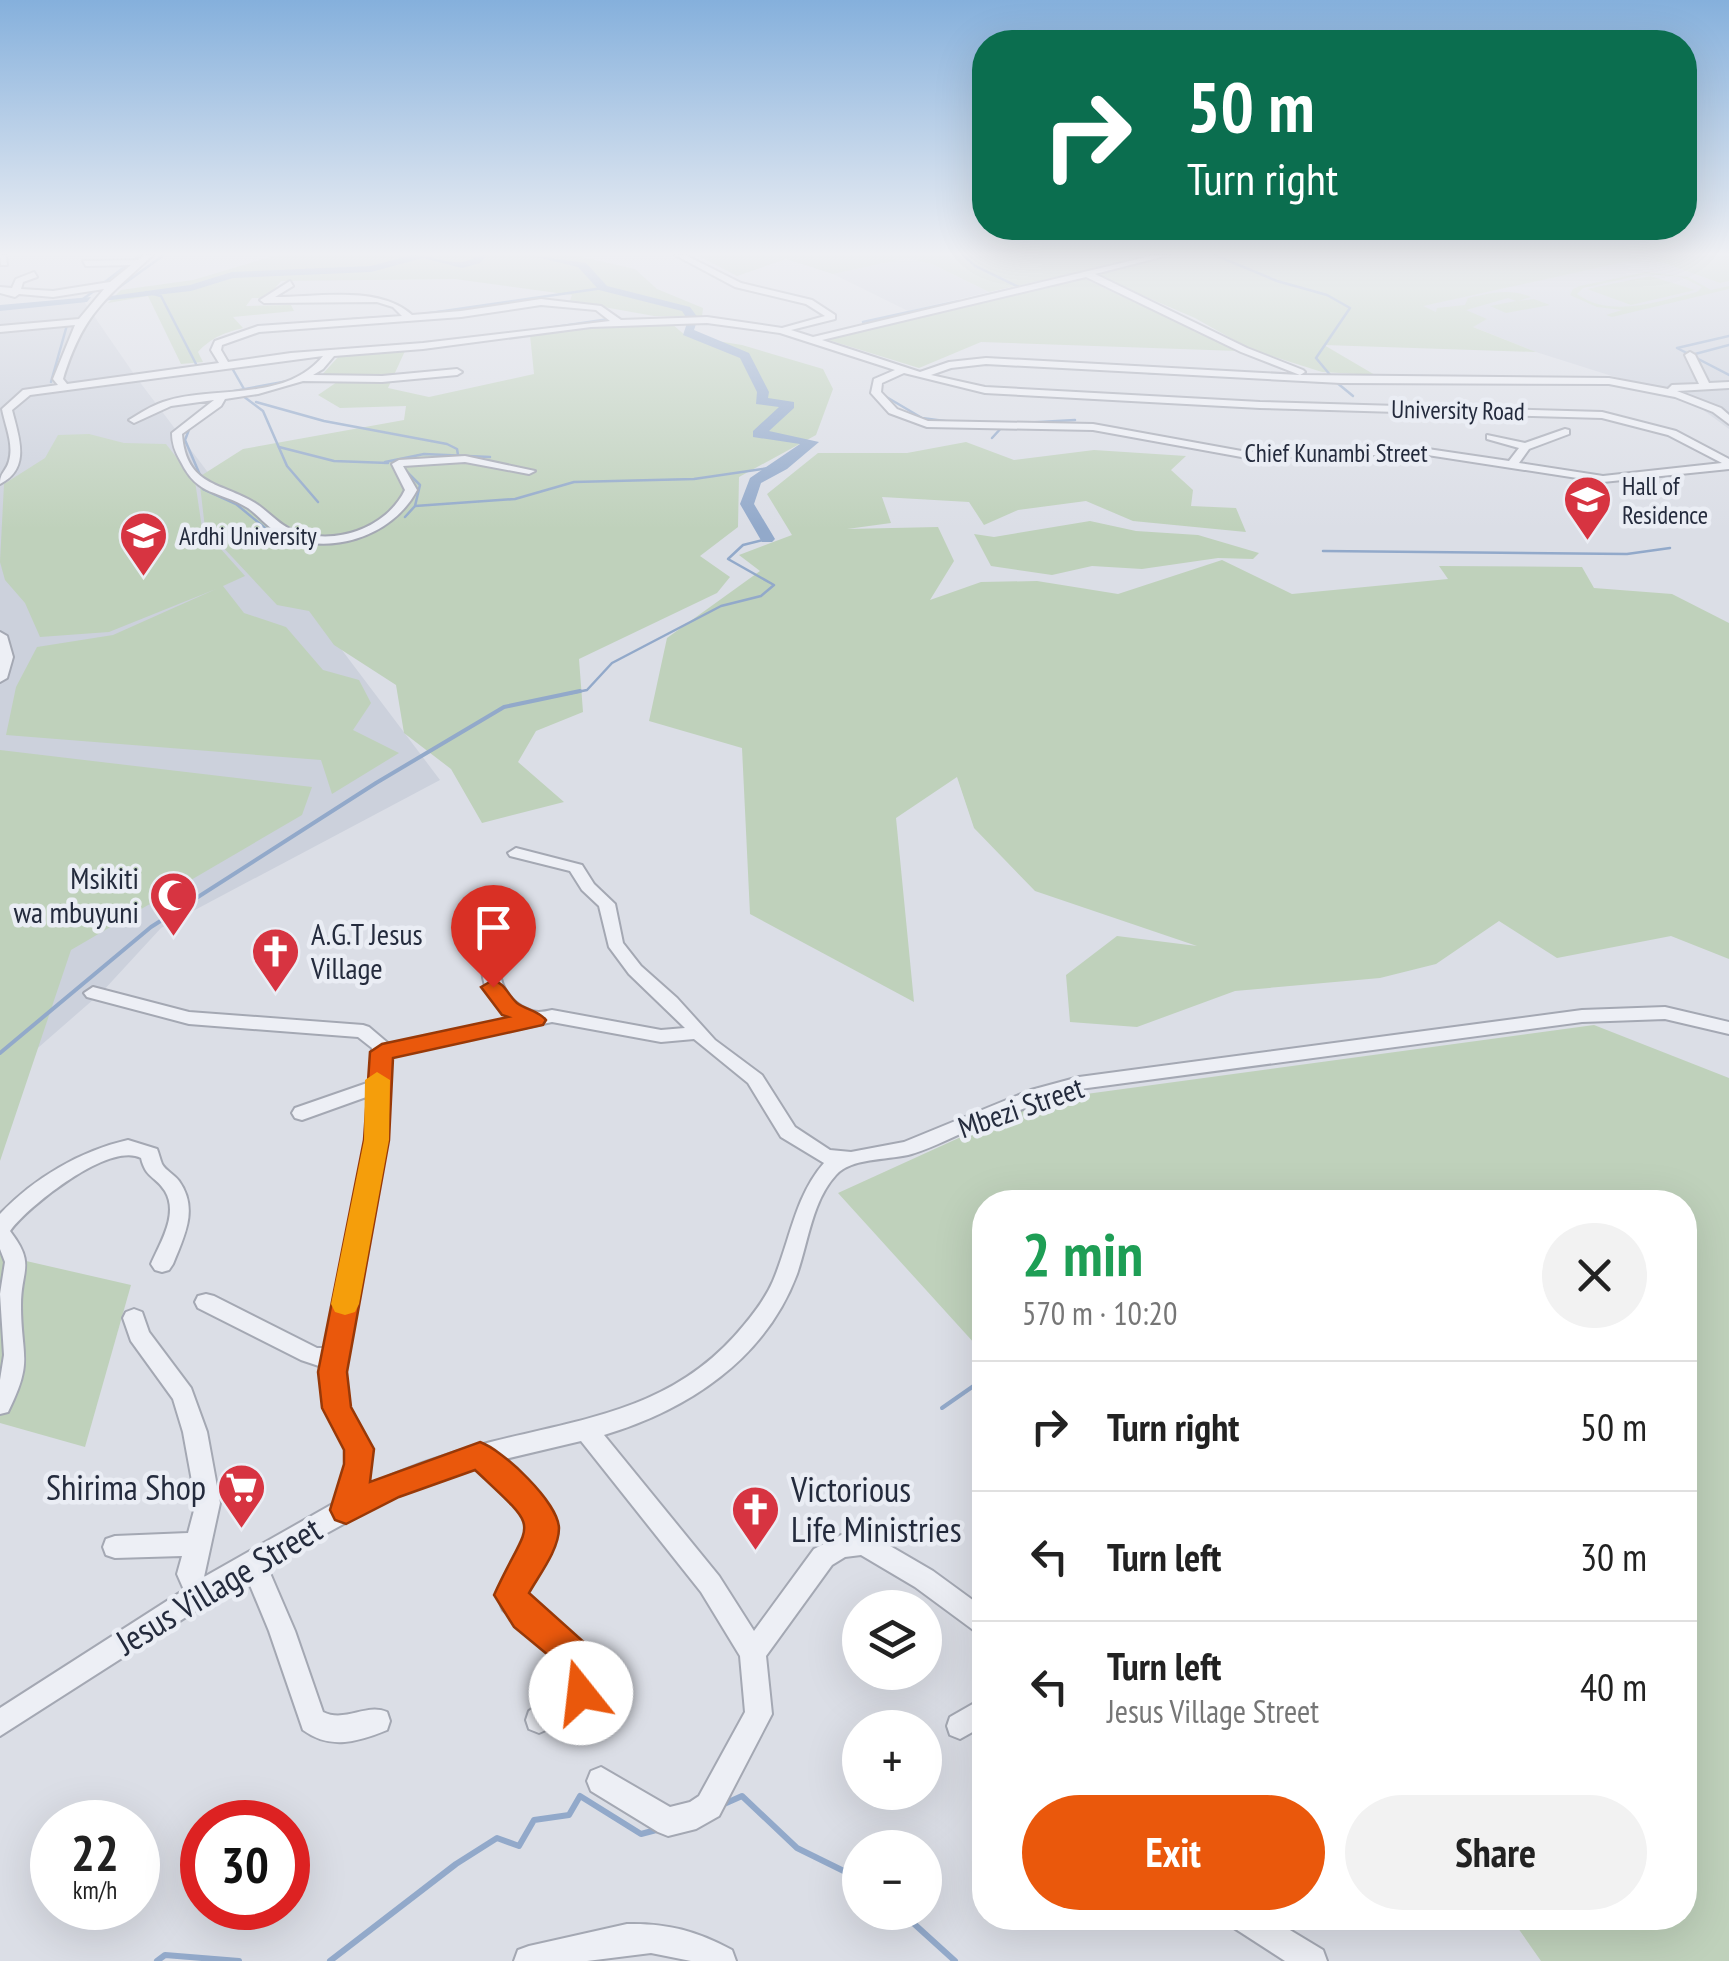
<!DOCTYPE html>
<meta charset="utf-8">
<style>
body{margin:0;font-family:"PT Sans Narrow",sans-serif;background:#f2f2f2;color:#222;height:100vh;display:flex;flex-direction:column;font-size:38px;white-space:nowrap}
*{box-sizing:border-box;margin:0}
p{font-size:32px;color:#767676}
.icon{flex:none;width:55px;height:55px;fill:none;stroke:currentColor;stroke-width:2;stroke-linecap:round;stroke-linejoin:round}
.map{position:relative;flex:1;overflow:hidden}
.side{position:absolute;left:972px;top:1190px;width:725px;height:740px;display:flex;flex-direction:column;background:#fff;border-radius:40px;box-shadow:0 10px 40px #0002}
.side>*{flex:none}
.hud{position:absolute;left:972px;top:30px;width:725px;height:210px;border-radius:40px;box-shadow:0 10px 40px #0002;background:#0b6e4f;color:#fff;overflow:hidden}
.controls{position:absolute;left:842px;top:1590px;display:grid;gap:20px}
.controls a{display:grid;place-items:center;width:100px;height:100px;border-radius:50%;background:#fff;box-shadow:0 10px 40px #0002;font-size:50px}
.speed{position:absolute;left:30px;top:1800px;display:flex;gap:20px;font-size:50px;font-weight:700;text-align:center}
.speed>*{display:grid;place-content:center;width:130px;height:130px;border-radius:50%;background:#fff;box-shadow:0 10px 40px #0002;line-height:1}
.speed small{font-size:25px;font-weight:400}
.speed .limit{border:15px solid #d22;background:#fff;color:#111}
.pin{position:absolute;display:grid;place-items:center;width:85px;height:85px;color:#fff;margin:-102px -42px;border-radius:50% 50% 50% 0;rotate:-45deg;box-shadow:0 0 10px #0007}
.pin .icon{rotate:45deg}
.me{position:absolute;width:110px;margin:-55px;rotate:344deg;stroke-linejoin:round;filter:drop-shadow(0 0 8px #0008)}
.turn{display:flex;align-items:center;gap:35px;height:210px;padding:0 50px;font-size:45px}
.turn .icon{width:130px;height:130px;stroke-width:2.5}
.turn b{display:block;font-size:70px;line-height:85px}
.round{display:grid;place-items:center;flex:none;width:105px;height:105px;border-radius:52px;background:#f2f2f2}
.head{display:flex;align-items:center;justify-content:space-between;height:170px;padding:0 50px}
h1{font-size:60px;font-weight:800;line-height:75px;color:#1e9e55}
.button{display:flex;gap:20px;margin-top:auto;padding:20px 50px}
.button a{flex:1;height:115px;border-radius:60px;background:#ea580c;color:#fff;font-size:40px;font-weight:800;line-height:115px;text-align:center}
.button a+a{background:#f2f2f2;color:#222}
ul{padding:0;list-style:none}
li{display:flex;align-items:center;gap:30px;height:130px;padding:0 50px;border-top:2px solid #e0e0e0}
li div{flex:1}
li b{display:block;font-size:38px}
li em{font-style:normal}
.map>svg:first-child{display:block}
.built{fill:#ccd1dc}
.green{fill:#bfd1bb;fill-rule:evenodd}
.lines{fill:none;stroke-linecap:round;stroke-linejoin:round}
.stream-far2{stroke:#92a9ca;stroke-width:2.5}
.stream-far1{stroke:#92a9ca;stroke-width:4}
.stream{stroke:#92a9ca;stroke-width:6}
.river{fill:#92a9ca;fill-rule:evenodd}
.minor-casing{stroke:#a4a8b3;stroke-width:4}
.minor{fill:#edeff5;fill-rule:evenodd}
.route{fill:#ea580c;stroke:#983908;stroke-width:2.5}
.slow{fill:#f59e0b}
.labels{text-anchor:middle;stroke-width:9;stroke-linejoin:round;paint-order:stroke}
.far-street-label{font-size:25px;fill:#242b3d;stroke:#eaedf4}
.far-poi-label{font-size:25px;fill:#242b3d;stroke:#eaedf4;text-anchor:start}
.poi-label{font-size:30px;fill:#242b3d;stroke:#eaedf4;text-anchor:end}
.street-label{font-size:30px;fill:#242b3d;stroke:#eaedf4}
.near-poi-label{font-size:35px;fill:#242b3d;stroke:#eaedf4;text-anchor:end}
.near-street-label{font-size:35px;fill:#242b3d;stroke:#eaedf4}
</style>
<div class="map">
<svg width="1729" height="1961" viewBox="0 0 1729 1961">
<rect width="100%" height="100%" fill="#dbdee6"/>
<g class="built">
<polygon points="915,256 989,292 908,311 833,274"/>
<polygon points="1647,257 1720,283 1729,281 1729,429 1691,401 1536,352 1421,306"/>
<polygon points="83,300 136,377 440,780 161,928 102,992 0,1081 0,306"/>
</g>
<g class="green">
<path d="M277,255H572L635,269L657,289L703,308L702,317L654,316L570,301L572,295L455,279L281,281L267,298H252L246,306L291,305L294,311L233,317L243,328C224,333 212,337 198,352L203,362L181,364L148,296L108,303L121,290L193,280Z"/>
<polygon points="697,255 1153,255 989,292 932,264 907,258 833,274 786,259 737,276"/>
<path d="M1174,255H1729V281L1720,283L1647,257L1423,306L1436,312L1437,308L1465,305L1468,298C1492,293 1509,288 1531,297L1518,301L1534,299L1550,305L1506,313L1490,306L1516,301L1508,298L1466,310L1487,319L1473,327L1536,352L1324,345L1375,375L1322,372L1250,349L1195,318L1093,274Z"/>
<path d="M1646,272L1688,277L1711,290L1729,286V289L1612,317L1606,315L1622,310L1597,307L1570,295L1573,289L1580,286ZM1646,274L1681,277L1702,287L1697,292C1659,301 1611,319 1577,294L1583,288Z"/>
<polygon points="1650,276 1695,290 1631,305 1587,289"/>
<polygon points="1081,277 1238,351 981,342 919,368 822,338"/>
<polygon points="672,324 686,336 742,345 823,369 833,389 816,435 739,477 738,527 700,556 730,577 717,593 579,659 583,712 536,731 518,762 564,802 482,823 451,769 404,733 396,685 334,645 309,611 277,605 205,528 199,477 243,449 404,420 406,406 340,408 318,395 337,382 320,377 339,356 405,351 388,388 429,397 534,374 530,335 591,326"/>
<polygon points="89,434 124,443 166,444 195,481 202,528 245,576 223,586 244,613 286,627 323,670 359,680 371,703 353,730 399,753 332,794 321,760 6,735 16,687 37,647 113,635 216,589 109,632 40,637 25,603 5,580 0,562 4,484 45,458 58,435"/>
<polygon points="966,442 1014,460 1094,450 1186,456 1171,470 1193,490 1191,506 1236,508 1246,532 1133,521 1086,501 1018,510 984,525 969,502 882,497 891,523 847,529 938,527 954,561 930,600 981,582 1037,581 1118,594 1222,560 1292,594 1448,579 1439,566 1582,567 1594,588 1672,594 1729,623 1729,959 1671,936 1557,958 1499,921 1436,964 1380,978 1235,991 1137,1027 1070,1022 1066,975 1117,936 1197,946 1035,891 974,828 957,777 896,818 914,1002 750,914 742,748 649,721 667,638 760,571 739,555 792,535 767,494 818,453 907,453"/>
<polygon points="1090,521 1136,531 1198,535 1259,553 1253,559 1218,558 1142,569 1092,566 1052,575 991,566 974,534 994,537"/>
<polygon points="0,750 312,787 302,815 71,950 0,1161"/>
<polygon points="1594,1025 1729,1078 1729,1961 1541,1961 1511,1918 1685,1918 1685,1202 985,1202 985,1355 838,1193 1042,1100"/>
<polygon points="0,1255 131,1285 85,1447 0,1423"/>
</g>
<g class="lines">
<g class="stream-far2">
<polyline points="675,255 726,282"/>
<polyline points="684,255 746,285"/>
<polyline points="963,255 975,266 1019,287 965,300"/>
<polyline points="1215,255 1277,281 1327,295 1350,308 1316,358 1331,376"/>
<polyline points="101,285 140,255"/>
<polyline points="146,292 161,296 196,364"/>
<polyline points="111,293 164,255"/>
<polyline points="83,299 98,288"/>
<polyline points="423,314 603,288"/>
<polyline points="352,319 402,316"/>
<polyline points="863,322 959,301"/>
<polyline points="688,323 713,322"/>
<polyline points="14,325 49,322"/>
<polyline points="528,331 609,319"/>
<polyline points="1729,336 1677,348 1729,375"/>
<polyline points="1695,354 1729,345"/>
<polyline points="232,368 244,389"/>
<polyline points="1148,373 1199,375"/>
<polyline points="1268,379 1319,382"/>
<polyline points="51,382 67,325"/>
<polyline points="1336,382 1353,396"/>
<polyline points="272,390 306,380"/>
<polyline points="229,392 288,381"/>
<polyline points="883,395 922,418 952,422"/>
<polyline points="243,396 263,411 287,466 318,502"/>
<polyline points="256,402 324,421 447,444 457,449 458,455"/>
<polyline points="1021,423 1075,420"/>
<polyline points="190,427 185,440 200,475"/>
<polyline points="992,438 1003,426"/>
<polyline points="279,447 334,461 388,463"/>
<polyline points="1279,457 1345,456"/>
<polyline points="385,462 424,454 490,457"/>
<polyline points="402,467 420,485 415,506 405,517"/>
<polyline points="203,489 236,504 276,537 300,540"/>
<polyline points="415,506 515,499 574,482 694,479 782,466"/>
<polyline points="1323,551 1627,554 1670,548"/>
<polyline points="567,694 587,690 612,663 721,606 761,596 774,585 728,559 743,545 767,539"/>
</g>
<g class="stream-far1">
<polyline points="0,1053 151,927 376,783 504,707 580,691"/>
<polyline points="942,1408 985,1378"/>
</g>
<g class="stream">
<polyline points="724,1804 742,1796 797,1848 860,1879"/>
<polyline points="901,1912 955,1961"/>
<polyline points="157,1961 165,1955 239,1961"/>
<polyline points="330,1961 456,1864 497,1838 519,1846 534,1820 569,1815 580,1796 641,1834 660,1829"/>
</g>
<g class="river">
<path d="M412,255C429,255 447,264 463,262C473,260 476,255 487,255L480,263L462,268L423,258L371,272L233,278L191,291L102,301L96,298L190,285L232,272L371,266Z"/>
<polygon points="528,255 586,263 607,286 690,307 698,318 694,330 749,353 769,392 768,398 794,402 794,408 769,431 819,442 787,469 761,483 754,504 775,539 772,542 762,542 740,504 750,478 800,444 753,437 753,431 779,407 756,404 757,392 740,358 683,335 688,320 682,311 599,290 578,267"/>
<polygon points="91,297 87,302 0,311 0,305"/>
</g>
<defs>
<g id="minor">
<polygon points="0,255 6,255 7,265 1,265"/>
<path d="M144,255H153C105,299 83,314 63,379L67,384L219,363L211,350L215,341L258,326L402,316L393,307L377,302L264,303L260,300L290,281L293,286L275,297C317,297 380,285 412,315L461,311L541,299L601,306L621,320L707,317L782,328L825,316L806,304L735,287L675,255H685L741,283L812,300L835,315V319L791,330L813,337L1155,255H1169L1095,274L1247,348L1303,370L1305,372L1300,375L1609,378L1668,389L1672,385L1699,384L1685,355L1690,352L1695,355L1709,383L1729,382V388L1677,391L1721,408L1729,415V424L1713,412L1675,397L1609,384L1341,383L986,364L951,368L931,375L985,387L1260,402L1602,412L1676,431L1729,459V469L1603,482L1421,454L1247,458L1093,430L927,427L889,413L871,393L874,379L895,370L780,333L707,323L591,327L423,349L334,356L323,369L313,375L382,376L457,369L462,372L457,375L382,382L303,381L258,394L225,399L221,406L182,434C186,487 221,482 255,503C268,511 278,524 292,530C333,547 386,529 405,490L392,464L399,460L465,456L535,471L529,474L465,462L403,466L417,490C393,537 325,559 277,532C266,526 258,515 248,508C219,490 198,497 181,462C175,452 172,444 172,433L214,400L171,406L134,423L129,420C139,414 151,406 163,402C213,385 285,403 323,356L30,395L12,410C19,438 31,468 0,484C0,472 6,472 9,461C14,444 5,425 2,409L23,390L58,385L53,379L75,325L0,332V326L79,319L104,289L53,297L19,294L15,297L0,293V287L12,288L16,279L34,272L37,277L23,282L21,289L53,291L110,282L131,265L86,266L83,261L138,260ZM1086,277L1241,352L1300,375L986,358L949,362L920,372L822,340ZM541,305L596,310L610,321L423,343L291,353L228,362L221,350L222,345L259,332L461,317ZM904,373L985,393L1260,408L1602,418L1668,435L1722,463L1603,476L1519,463L1529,449L1569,434V430L1565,429L1525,443L1487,435V439L1519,448L1509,461L1421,448L1247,452L1093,424L928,421L897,409L881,392L882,383Z"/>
<polygon points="0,632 7,636 13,657 7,678 0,682"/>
<path d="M516,848L582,865L594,884L615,904L623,943L641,966L677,998L715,1040L762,1075L795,1127L830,1150L851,1152L904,1142L1031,1090L1079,1077L1582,1010L1665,1007L1729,1022V1034L1665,1019L1582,1022L1080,1089C1040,1101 1003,1117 965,1132C946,1140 927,1150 908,1155C886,1160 851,1158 836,1175C812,1201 808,1243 797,1274C765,1360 687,1410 604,1435L719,1576L754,1631L814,1549L841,1535L864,1533L873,1536L933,1571L985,1609V1636L976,1632L915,1587L861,1555L845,1557L832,1565L766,1656L772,1714L719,1816L696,1829L668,1836L658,1832L591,1791L587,1781L591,1771L601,1767L670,1807L690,1802L699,1796L745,1712L740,1656L701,1592L581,1441L501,1460L538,1494L557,1532L525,1591V1597L593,1655L597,1664C592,1676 596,1686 593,1696C589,1708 551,1728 539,1733L529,1729L526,1720L529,1711L567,1687L566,1677L569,1668L503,1610C498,1600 498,1591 503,1581L532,1531L520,1508L476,1466L389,1499L267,1566L295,1631L323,1712C345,1723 366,1703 387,1712L390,1721L387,1730C358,1742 330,1750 303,1730L269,1631L247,1578L0,1736V1708L184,1590L177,1574L182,1556L115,1558L106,1555L103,1547L106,1539L115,1536L188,1533L196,1503L183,1432L173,1399L131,1341L123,1318L126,1312L134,1309L142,1312L149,1332L191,1388L207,1432L220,1503L204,1577L336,1502L348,1464L347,1450L326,1408L322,1367L301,1360L198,1308L195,1302L198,1296L206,1294L214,1296L317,1348H325L366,1140L369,1096L302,1120L295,1118L292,1113L295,1108L370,1082L372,1048L358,1037L189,1024L87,997L84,993L93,987L189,1012L363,1025L369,1027L389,1044L516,1018C474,995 479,964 489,924L497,919L505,924C499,954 491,987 521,1006C533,1013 539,1013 552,1010L661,1030L685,1028L629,974L609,947L599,906L582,890L570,871L510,856L508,853ZM552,1022L661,1042L694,1039L748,1083L781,1137L824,1163C795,1196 790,1241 773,1281C766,1297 755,1312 744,1325C675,1410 585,1418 487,1443C445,1454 403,1469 365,1487C377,1446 366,1447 351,1411C345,1399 345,1384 343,1371L386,1140L390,1056Z"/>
<path d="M128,1140L157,1149C159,1154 160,1159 162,1164C166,1171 174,1174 179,1181C199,1209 184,1236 173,1264L169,1270L162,1272L155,1270L151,1264C160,1243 179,1214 165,1191C156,1176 146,1179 141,1158C110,1141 28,1206 10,1231C36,1265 21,1269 21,1305C21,1357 34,1360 8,1412L0,1414V1380L4,1355L0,1294L5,1262L0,1249V1214C34,1178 80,1151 128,1140Z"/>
<polygon points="985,1697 985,1725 960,1739 950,1735 947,1726 950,1717"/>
<polygon points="1229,1918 1270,1918 1323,1950 1327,1961 1285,1961 1234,1928"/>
<path d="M627,1924C667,1923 697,1931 732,1950L736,1961H691L651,1953L587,1961H514L518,1950L529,1946Z"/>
</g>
</defs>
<use href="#minor" class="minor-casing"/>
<use href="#minor" class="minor"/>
</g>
<linearGradient id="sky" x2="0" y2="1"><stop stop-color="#85b0dc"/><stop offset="0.48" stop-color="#eff0f4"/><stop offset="1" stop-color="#eff0f4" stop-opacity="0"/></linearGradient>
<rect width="1729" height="529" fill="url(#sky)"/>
<path class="route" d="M493,980C506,984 507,994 517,1003C526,1010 538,1010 546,1020L543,1025L393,1058L389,1140L347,1372L351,1407L374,1449L370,1482L480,1442C503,1450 558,1502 559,1528C559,1550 539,1575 529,1593L596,1653L601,1664C595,1678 599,1691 593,1705L581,1710L569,1705L562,1677L565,1669L514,1627L494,1595C530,1515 545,1536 475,1470L399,1497L346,1524L335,1520L330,1510L344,1464V1450L322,1408L318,1372L364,1140L370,1052L382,1044L508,1017L502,1015L481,987Z"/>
<polygon class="slow" points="377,1072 390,1080 389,1140 359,1304 355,1312 345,1315 335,1312 331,1304 364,1140 365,1080"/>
<defs>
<symbol id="university-pin" viewBox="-11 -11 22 30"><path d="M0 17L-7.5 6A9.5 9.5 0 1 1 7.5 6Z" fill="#d73441" stroke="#eaedf4"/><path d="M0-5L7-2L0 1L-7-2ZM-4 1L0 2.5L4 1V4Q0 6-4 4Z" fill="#fff"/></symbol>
<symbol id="mosque-pin" viewBox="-11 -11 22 30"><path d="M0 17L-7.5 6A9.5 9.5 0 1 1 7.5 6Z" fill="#d73441" stroke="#eaedf4"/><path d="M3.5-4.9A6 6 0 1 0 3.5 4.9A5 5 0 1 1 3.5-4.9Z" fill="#fff"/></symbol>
<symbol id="church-pin" viewBox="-11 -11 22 30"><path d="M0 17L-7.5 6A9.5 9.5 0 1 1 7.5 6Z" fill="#d73441" stroke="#eaedf4"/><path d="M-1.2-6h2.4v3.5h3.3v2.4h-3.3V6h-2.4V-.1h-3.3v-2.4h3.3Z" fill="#fff"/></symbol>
<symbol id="supermarket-pin" viewBox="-11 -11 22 30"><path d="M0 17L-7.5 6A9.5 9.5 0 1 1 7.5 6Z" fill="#d73441" stroke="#eaedf4"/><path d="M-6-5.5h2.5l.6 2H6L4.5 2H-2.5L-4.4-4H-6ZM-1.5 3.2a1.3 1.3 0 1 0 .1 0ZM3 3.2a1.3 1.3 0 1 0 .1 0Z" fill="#fff"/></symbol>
</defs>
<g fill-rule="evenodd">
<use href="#university-pin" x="1560" y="472" width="55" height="75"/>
<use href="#university-pin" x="116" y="508" width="55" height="75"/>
<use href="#mosque-pin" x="146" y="868" width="55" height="75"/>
<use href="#church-pin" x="248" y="924" width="55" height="75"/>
<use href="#supermarket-pin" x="214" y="1460" width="55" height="75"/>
<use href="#church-pin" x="728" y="1482" width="55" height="75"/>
</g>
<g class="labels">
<g class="far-street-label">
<text transform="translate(1458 410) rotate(1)" y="9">University Road</text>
<text x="1336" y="462">Chief Kunambi Street</text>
</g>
<g class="far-poi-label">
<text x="1622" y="495">Hall of<tspan x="1622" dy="29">Residence</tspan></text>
<text x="179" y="545">Ardhi University</text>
</g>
<g class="poi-label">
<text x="139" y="889">Msikiti<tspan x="139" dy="34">wa mbuyuni</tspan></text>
<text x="311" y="945" text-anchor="start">A.G.T Jesus<tspan x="311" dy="34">Village</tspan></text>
</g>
<g class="street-label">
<text transform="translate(1021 1108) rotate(-19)" y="10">Mbezi Street</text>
</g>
<g class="near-poi-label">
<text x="206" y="1500">Shirima Shop</text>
<text x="791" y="1502" text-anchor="start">Victorious<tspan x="791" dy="40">Life Ministries</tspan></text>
</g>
<g class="near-street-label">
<text transform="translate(219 1586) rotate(-31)" y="12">Jesus Village Street</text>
</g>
</g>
</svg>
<div class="controls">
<a><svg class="icon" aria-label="layers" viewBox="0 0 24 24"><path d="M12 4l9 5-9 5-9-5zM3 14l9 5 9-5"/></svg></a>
<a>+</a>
<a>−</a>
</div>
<div class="speed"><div>22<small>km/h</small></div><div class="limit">30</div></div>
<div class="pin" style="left:493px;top:987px;background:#d93025"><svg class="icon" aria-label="arrive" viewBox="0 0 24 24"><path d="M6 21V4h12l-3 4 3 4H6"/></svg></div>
<svg class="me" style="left:581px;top:1693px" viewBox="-20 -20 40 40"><circle r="19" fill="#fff"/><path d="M0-13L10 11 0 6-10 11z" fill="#ea580c"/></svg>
<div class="hud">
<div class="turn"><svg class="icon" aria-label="right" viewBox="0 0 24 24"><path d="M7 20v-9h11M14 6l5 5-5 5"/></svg><div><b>50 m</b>Turn right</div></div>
</div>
<section class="side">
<div class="head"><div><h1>2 min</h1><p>570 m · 10:20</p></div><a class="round"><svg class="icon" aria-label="close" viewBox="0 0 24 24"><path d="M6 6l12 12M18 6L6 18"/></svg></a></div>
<ul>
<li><svg class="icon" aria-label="right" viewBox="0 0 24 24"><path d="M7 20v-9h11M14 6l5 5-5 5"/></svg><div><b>Turn right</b></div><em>50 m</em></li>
<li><svg class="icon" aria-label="left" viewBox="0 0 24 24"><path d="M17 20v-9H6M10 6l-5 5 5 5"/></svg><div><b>Turn left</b></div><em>30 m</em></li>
<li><svg class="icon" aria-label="left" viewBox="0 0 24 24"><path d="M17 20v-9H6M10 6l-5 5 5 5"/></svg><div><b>Turn left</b><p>Jesus Village Street</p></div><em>40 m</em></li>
</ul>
<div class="button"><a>Exit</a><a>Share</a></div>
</section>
</div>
